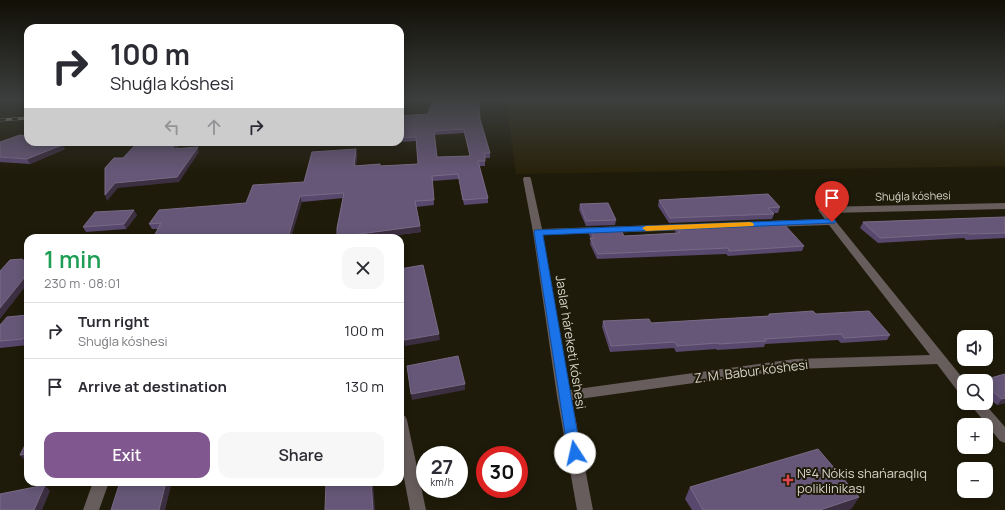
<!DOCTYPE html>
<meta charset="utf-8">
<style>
body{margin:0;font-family:Manrope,sans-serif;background:#f7f7f7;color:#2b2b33;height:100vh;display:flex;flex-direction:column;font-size:15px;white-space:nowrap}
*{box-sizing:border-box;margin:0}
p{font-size:13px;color:#7c7c81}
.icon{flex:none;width:22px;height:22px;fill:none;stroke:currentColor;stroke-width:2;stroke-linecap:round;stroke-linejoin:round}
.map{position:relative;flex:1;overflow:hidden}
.sheet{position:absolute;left:24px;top:234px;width:380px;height:252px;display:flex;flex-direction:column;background:#fff;border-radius:12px;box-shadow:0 2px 10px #0003}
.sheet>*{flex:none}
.banner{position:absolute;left:24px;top:24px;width:380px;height:122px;border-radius:12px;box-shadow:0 2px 10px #0003;background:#fff;color:#2b2b33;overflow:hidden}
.tools{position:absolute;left:957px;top:330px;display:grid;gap:8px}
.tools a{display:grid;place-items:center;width:36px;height:36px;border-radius:8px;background:#fff;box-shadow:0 2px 10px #0003;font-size:20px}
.speed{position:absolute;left:416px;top:446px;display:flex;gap:8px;font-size:20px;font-weight:700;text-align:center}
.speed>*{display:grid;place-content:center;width:52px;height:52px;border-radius:50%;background:#fff;box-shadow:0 2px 10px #0003;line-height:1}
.speed small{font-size:10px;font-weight:400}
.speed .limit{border:6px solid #d22;background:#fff;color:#111}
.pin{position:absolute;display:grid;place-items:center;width:34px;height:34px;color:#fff;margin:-41px -17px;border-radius:50% 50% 50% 0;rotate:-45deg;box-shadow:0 0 4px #0007}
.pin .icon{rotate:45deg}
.me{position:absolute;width:44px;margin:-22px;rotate:350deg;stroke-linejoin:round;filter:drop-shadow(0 0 3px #0008)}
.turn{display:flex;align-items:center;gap:14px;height:84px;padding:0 20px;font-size:18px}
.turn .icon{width:52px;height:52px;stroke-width:2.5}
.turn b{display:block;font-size:28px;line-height:34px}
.lanes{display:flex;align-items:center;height:38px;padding:0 20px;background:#0003;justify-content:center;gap:20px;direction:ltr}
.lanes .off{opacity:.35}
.round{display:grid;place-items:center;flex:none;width:42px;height:42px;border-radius:12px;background:#f7f7f7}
.summary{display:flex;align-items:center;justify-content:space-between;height:68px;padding:0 20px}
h1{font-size:24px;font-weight:600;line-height:30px;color:#1e9e55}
.action{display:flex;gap:8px;margin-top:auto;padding:8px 20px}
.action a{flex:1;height:46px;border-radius:12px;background:#80588f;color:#fff;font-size:16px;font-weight:600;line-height:46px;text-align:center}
.action a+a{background:#f7f7f7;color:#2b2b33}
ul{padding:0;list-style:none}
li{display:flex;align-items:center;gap:12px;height:56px;padding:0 20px;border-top:1px solid #e1e1e2}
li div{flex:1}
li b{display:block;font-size:15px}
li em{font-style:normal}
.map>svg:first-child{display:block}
.built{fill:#28220a}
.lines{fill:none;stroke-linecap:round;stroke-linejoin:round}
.minor{fill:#675d5c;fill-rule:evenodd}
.rail-casing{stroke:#908c7f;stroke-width:3}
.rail{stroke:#1f1b0a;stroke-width:2;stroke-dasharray:6;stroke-linecap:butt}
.wall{fill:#59486e;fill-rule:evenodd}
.shaded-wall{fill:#3c2f42}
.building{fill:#665778;stroke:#786a85;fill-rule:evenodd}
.route{fill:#1a73e8;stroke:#114b97}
.slow{fill:#f59e0b}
.health-dot{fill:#e0444e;stroke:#1f1b0a;stroke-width:1.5}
.labels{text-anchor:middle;stroke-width:4;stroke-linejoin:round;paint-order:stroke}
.street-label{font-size:11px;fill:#d7d4ca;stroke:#1f1b0a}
.near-street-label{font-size:13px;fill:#d7d4ca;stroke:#1f1b0a}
.near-poi-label{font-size:13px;fill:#d7d4ca;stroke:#1f1b0a;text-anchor:start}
</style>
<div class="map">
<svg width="1005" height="510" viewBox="0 0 1005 510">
<rect width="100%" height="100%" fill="#1f1b0a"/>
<polygon class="built" points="506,100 1005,100 1005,123 995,124 1005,130 1005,166 516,174"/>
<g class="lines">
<g class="minor">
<polygon points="524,177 530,177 531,179 542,229 688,224 693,227 688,230 543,235 570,390 795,359 930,355 829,225 770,227 765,224 770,221 825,219 818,210 822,207 1005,203 1005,209 829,213 965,381 964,381 964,394 959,393 937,364 795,369 572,400 593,510 577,510 557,396 533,232 523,179"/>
<polygon points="969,403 984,403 1005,427 1005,443 1000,441"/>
<polygon points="400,414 405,416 407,420 426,510 410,510 400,457"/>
<polygon points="93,482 109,482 99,510 83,510"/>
</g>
<defs>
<polyline id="rail" points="0,120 28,118"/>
</defs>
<use href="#rail" class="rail-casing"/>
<use href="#rail" class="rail"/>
</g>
<g class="wall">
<path d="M400,100L401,116L480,119L490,153V158H485V166H479L488,198V203L464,205L459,179L432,181L434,205L416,207L421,232L374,238H337V228L343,198L302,202L158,229H152L149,224L246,203L304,182L357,154L356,166H380L418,164L416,141L399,142H400ZM464,133L470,156L437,157L434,135Z"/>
<polygon points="0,142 62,145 65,149 30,164 0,162"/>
<rect x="295" y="142" width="16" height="1"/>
<polygon points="659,200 780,207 778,213 773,213 774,214 772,219 669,223 658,206"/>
<polygon points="580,204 616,220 615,225 586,226 579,210"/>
<polygon points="137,215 126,229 86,232 83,227"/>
<polygon points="1005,217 1005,238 966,240 964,238 878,243 860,228 863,222"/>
<polygon points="676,227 804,246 802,251 728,256 726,254 597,259 590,244 591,238 589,235 590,229 624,236 676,233 675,232"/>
<polygon points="769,314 816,314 890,335 887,340 841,343 838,340 765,344 764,347 717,350 716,349 676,352 674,348 610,352 602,327 603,321 651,323 768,316"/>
<polygon points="28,315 28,345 0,348 0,325"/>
<polygon points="1005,374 1005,403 997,405 986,396 986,381 979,381"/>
<polygon points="690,487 859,497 851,509 847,510 692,510 685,499"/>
</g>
<g class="shaded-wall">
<polygon points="405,100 407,100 400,119 400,113"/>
<polygon points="177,142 182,142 174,154 172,149"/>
<polygon points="62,145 65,149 30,164 27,159"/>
<polygon points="198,147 199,152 179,182 118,188 107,201 105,195 115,183"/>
<polygon points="356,149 357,154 355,171 354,166"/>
<polygon points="300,196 302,202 291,238 288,238"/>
<polygon points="134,210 137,215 126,229 124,224"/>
<polygon points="420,226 421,232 374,238 337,238 337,237"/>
<polygon points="28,273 28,283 0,319 0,308"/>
<polygon points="28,333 28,345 23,339"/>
<polygon points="439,334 440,340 405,346 404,340"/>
<polygon points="465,384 465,390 412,400 411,394"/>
<polygon points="1005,398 1005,403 997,405 1002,399"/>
<polygon points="28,454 28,461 25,461 20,455"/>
<polygon points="166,482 172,482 165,510 159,510"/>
<polygon points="371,482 373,482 375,510 373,510"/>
<polygon points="45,485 50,491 42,510 34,510"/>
<polygon points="859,497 851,509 847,510 820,510"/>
</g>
<g class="building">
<polygon points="400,100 405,100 400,113"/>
<path d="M433,100H479L480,119L490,153H485V161H478L488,198L463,200L458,174L432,176L434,200L415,201L420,226L337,237V228L344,193L300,196L288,238H153L161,223L149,224L159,210L246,203L253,185L304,182L312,152L356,149L354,166L380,164V166L418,164L416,137L400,138V116L428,114ZM464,129L470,156L437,157L434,131Z"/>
<polygon points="20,135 28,136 28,142 52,142 62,145 27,159 0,157 0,142"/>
<polygon points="138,142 177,142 172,149 198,147 177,177 115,183 105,195 105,168 114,158 123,158"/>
<polygon points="768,194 780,207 768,208 774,214 670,218 659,200"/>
<polygon points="608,203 616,220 586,221 580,204"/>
<polygon points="134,210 124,224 83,227 95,212"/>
<polygon points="1005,217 1005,233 969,234 967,233 880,238 863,222"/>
<polygon points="783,223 804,246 729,251 728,248 598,254 590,238 594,238 590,229 620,228 624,236 680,233 676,227"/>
<polygon points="22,259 28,264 28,273 0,308 0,271 10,260"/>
<polygon points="423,265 439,334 404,340 400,313 400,269"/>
<polygon points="813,311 816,314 869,311 890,335 844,338 841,334 765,339 766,341 719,344 718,343 677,346 675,342 611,346 603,321 649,319 651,323 770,316 769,314"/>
<polygon points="28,315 28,333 23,339 0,341 0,325 7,317"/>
<polygon points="458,356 465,384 411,394 407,366"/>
<polygon points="1005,374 1005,398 1002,399 986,386 986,381 980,381"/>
<polygon points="28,439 28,454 20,455"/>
<polygon points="818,449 859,497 820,510 703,510 690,487"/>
<polygon points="120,482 166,482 159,510 111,510"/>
<polygon points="326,482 371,482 373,510 325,510"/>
<polygon points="45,485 34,510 0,510 0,494"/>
</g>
<linearGradient id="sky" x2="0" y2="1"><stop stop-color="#110f06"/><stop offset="0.58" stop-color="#3c3f3e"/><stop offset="1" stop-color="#3c3f3e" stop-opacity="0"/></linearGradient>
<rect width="1005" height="172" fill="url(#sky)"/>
<polygon class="route" points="832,219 835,220 836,222 835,223 543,235 581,453 579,457 575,459 570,457 568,453 534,232 535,230"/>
<polygon class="slow" points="750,222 753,223 754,225 753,226 646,231 642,228 646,226"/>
<path class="health-dot" d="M786 474h4v4h4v4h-4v4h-4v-4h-4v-4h4z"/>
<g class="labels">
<g class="street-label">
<text transform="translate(913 196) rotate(-1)" y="4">Shuǵla kóshesi</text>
</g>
<g class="near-street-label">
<text transform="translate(571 342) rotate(81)" y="5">Jaslar háreketi kóshesi</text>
<text transform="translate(751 371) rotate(-7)" y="5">Z. M. Babur kóshesi</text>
</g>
<g class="near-poi-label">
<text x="797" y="478">№4 Nókis shańaraqlıq<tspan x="797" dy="15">poliklinikası</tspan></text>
</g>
</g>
</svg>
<div class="tools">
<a><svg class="icon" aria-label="sound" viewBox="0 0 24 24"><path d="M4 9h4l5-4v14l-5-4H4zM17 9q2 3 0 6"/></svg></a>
<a><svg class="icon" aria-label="search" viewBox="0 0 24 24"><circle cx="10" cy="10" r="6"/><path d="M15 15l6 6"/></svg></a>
<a>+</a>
<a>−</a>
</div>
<div class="speed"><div>27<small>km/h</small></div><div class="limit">30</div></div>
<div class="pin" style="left:832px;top:222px;background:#d93025"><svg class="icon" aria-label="arrive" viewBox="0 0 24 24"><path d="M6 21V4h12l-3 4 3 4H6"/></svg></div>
<svg class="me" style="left:575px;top:453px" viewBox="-20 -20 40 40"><circle r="19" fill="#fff"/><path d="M0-13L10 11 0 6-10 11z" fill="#1a73e8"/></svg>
<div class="banner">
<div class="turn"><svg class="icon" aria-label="right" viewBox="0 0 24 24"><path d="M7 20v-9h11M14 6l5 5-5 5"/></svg><div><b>100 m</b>Shuǵla kóshesi</div></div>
<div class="lanes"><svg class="icon off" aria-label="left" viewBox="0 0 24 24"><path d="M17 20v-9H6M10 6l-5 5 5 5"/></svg><svg class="icon off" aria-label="ahead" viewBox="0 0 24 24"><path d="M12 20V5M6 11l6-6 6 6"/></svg><svg class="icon" aria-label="right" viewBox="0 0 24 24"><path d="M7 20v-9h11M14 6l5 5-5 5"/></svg></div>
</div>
<section class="sheet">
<div class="summary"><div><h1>1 min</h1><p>230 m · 08:01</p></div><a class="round"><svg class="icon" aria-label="close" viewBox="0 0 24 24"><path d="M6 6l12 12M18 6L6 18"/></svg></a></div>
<ul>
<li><svg class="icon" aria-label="right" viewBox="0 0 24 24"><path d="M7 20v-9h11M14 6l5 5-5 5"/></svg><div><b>Turn right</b><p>Shuǵla kóshesi</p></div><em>100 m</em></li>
<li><svg class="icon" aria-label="arrive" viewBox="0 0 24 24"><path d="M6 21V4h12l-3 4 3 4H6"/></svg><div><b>Arrive at destination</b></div><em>130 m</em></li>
</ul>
<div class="action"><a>Exit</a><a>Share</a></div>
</section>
</div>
